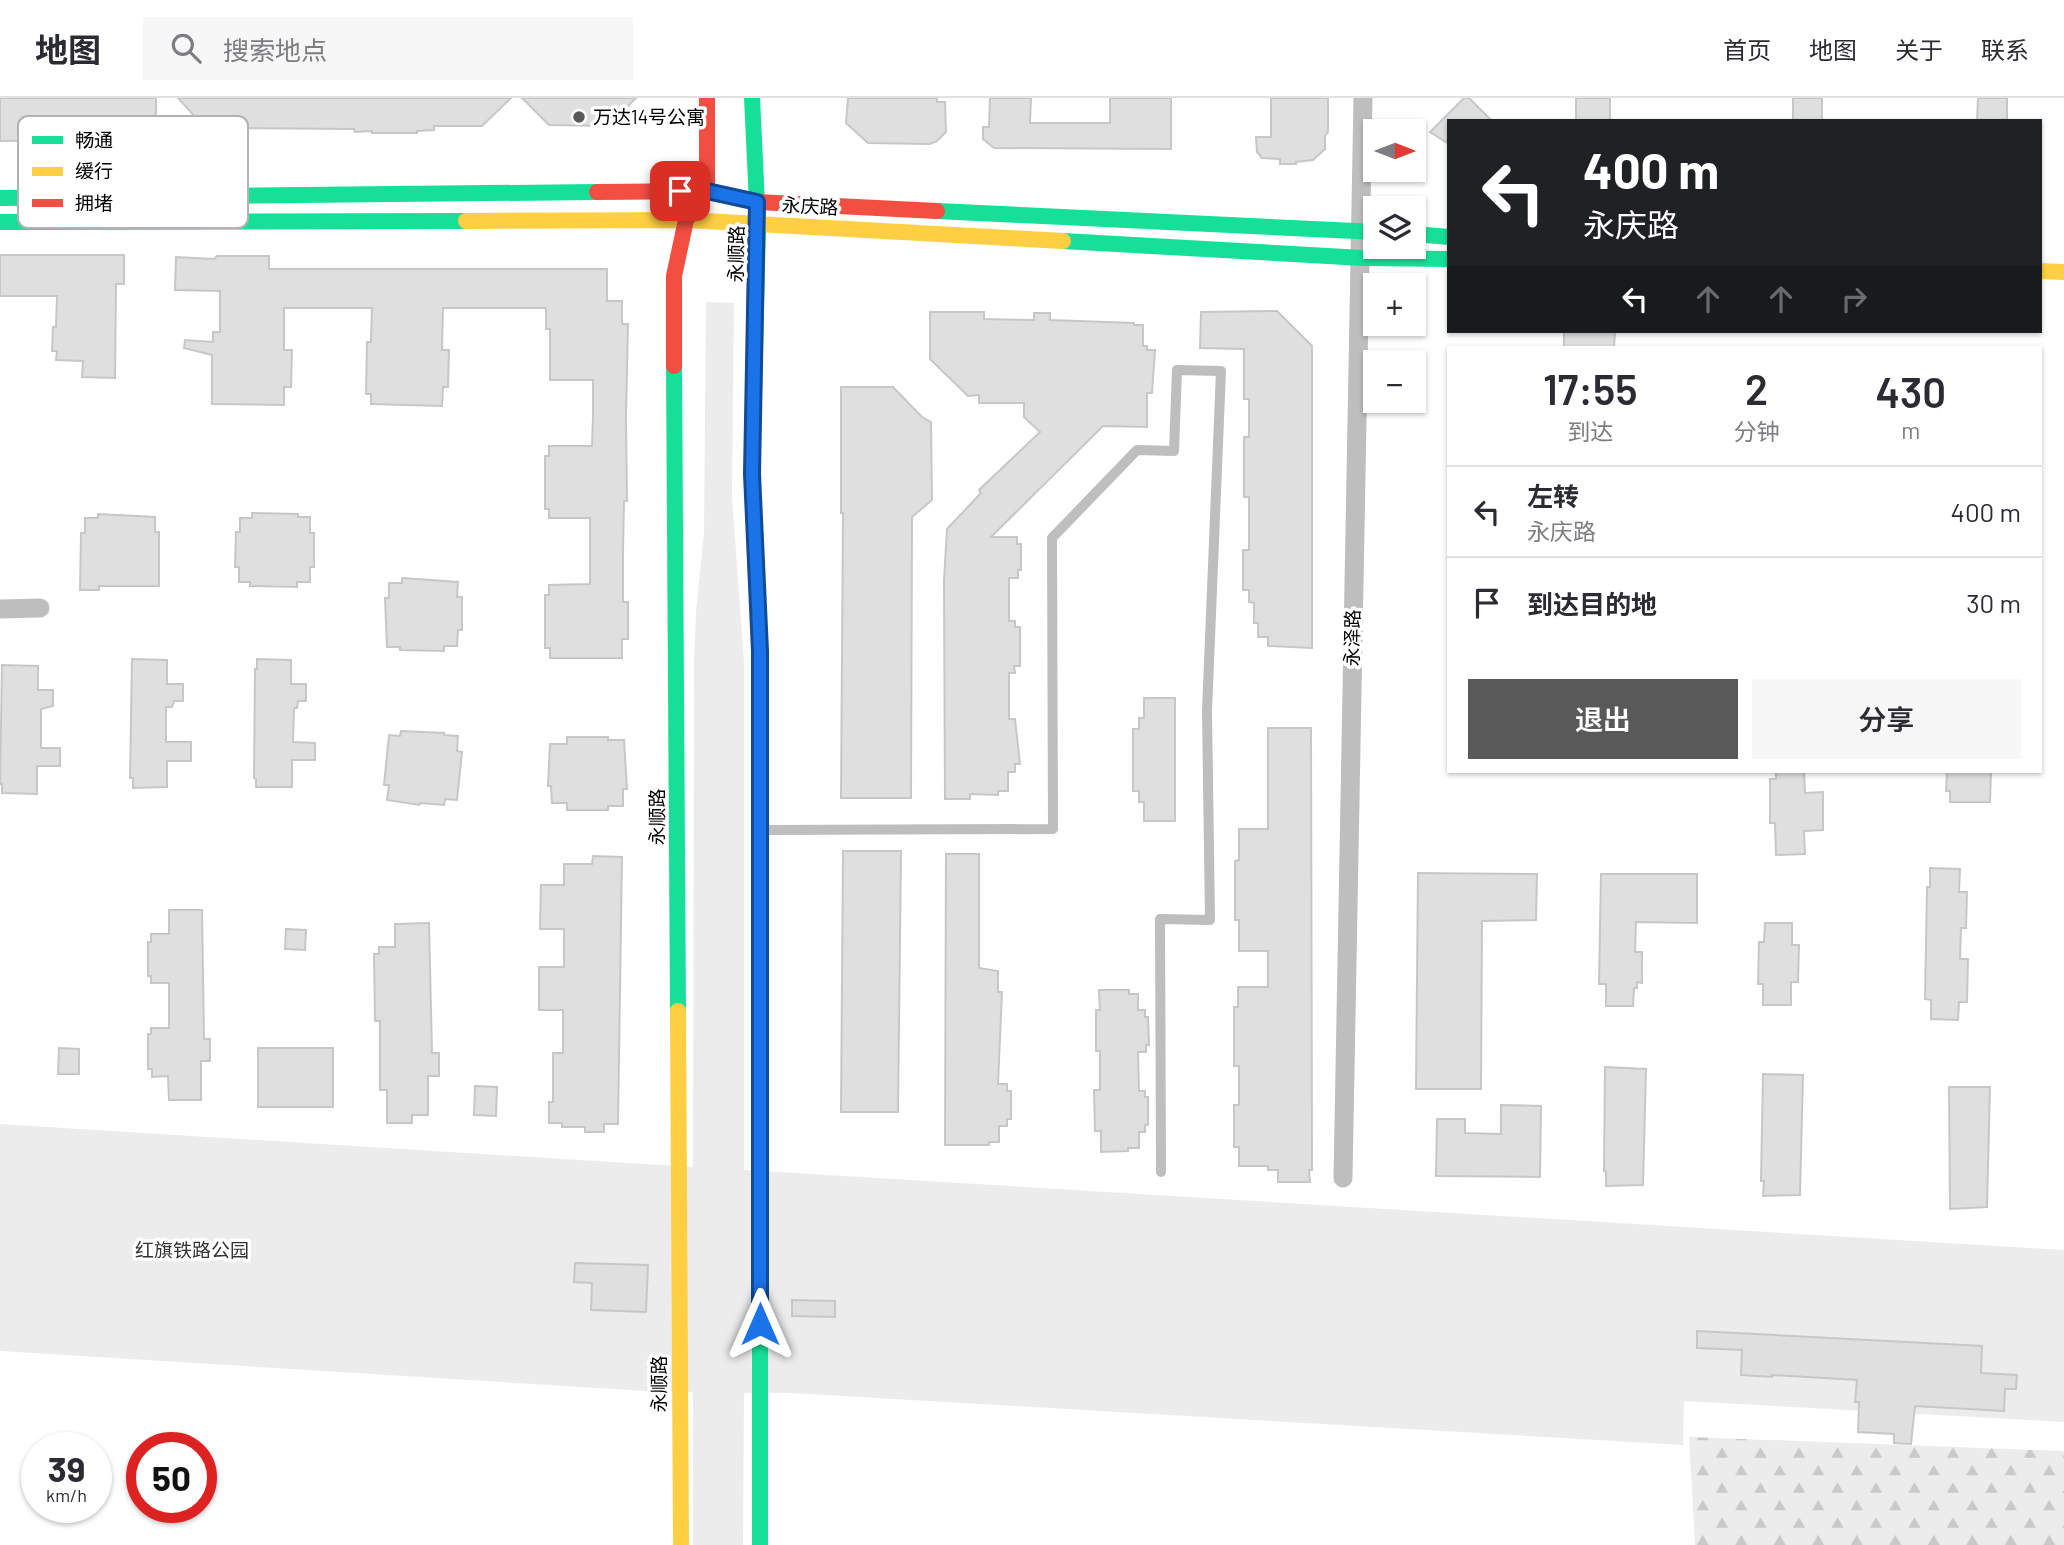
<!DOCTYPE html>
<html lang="zh">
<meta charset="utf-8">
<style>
body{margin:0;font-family:Barlow,"Noto Sans SC",sans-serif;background:#f7f7f7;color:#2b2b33;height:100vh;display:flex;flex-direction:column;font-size:26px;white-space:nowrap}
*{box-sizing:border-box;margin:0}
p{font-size:23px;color:#7c7c81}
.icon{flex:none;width:38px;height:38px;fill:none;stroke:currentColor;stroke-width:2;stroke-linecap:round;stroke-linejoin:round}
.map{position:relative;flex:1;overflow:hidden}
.details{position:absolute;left:1447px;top:248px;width:595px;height:427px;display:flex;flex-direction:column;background:#fff;border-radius:0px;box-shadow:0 2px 5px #0004}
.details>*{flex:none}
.guide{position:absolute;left:1447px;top:21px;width:595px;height:214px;border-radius:0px;box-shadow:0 2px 5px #0004;background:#202124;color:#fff;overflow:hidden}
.needle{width:46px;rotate:90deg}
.controls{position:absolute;left:1363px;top:21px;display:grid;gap:14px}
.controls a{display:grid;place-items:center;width:63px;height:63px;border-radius:0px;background:#fff;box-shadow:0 2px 5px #0004;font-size:35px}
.speed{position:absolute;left:21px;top:1334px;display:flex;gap:14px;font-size:35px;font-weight:700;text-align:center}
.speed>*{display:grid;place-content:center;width:91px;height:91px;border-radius:50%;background:#fff;box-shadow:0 2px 5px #0004;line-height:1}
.speed small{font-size:18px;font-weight:400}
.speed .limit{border:10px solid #d22;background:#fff;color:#111}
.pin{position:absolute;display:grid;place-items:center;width:60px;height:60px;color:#fff;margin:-30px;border-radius:14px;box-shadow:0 4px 10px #0006}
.me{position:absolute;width:77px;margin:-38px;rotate:0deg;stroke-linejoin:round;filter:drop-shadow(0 0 5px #0008)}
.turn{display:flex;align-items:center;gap:24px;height:147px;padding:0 21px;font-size:32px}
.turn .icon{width:91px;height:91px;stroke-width:2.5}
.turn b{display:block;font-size:49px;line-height:60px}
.lanes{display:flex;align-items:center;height:66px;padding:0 21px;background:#0003;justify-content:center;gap:35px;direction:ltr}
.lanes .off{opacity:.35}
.eta{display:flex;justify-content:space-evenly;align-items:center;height:119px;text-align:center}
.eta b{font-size:42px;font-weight:600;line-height:49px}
.primary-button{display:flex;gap:14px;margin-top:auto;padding:14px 21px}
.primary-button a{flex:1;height:80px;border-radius:0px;background:#595959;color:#fff;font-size:28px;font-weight:600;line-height:80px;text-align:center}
.primary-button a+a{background:#f7f7f7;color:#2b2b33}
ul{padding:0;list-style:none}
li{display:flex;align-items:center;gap:21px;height:91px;padding:0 21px;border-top:2px solid #e1e1e2}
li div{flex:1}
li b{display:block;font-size:26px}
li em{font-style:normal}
header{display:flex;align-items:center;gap:42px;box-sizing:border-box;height:98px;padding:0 35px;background:#fff;border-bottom:2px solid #e1e1e2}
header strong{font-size:33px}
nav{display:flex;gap:38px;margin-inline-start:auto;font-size:24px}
.search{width:490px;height:63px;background:#f7f7f7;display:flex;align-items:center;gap:18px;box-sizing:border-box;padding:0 24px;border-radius:0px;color:#7c7c81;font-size:26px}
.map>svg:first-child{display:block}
.green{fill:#ececec}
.forest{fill:url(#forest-firs)}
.building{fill:#dfdfdf;stroke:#c7c7c7;stroke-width:2}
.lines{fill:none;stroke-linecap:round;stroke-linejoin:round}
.lane{stroke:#bebebe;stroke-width:10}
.street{stroke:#bebebe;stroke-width:19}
.fast{stroke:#16e098;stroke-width:16}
.slow{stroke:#ffcf43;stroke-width:16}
.jam{stroke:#f24e42;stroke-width:16}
.route-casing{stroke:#114b97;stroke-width:18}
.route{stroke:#1a73e8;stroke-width:12}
.poi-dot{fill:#595959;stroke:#fff;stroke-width:2.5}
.labels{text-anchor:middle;stroke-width:7;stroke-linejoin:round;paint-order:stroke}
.poi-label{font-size:19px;fill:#000;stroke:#fff;text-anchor:start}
.street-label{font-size:19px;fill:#000;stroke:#fff}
.park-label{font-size:19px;fill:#333;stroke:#fff}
.key{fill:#fff;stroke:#b2b2b2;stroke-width:2}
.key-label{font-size:19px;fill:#000}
</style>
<header>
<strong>地图</strong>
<div class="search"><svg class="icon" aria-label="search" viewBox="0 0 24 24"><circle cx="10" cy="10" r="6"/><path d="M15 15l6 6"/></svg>搜索地点</div>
<nav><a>首页</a><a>地图</a><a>关于</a><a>联系</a></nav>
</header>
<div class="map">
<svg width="2064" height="1447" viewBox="0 0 2064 1447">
<defs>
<pattern id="forest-firs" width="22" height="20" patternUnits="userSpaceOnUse" patternTransform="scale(1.75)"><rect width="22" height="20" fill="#ececec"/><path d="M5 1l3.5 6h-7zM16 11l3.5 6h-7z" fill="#c9c9c9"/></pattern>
</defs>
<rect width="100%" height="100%" fill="#fff"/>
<polygon class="green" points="706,204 734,205 732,397 744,564 744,1072 2064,1152 2064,1324 1684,1303 1683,1347 791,1295 744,1295 743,1447 693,1447 693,1294 646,1293 0,1253 0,1026 693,1069 694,565 696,514 704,434"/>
<polygon class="forest" points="1689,1339 2064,1353 2064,1447 1695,1447"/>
<g class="building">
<polygon points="0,0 156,0 156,21 135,42 0,43"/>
<polygon points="178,0 511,0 482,28 434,28 434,32 417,33 417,35 372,35 372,33 355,34 354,31 205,30"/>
<polygon points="522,0 636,0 608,28 549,27"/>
<polygon points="848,0 937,0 937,4 945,4 946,34 937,43 930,46 868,45 846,25"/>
<polygon points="990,0 1031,0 1030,25 1110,25 1110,0 1171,0 1171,51 994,50 983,41 983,29 989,29"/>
<polygon points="1271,0 1328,0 1328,34 1325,38 1325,51 1313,62 1296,64 1296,66 1280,66 1280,61 1262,60 1257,54 1256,39 1271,39"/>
<polygon points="1464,0 1469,0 1492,23 1449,23 1449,46 1430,34"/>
<rect x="1576" y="0" width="34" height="23"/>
<rect x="1793" y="0" width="29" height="23"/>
<polygon points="1978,0 2007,0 2007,23 1977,23"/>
<polygon points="0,157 124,157 124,186 116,186 115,280 82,279 83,263 56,262 57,253 52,253 53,229 56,229 57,198 0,198"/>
<polygon points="217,158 269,158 269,171 607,171 607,203 622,203 622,226 628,226 626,319 627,403 624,403 623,454 623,504 628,504 628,541 622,541 622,560 550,560 550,550 545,550 545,497 549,497 549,487 590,486 590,420 549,420 549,411 545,411 545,358 549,358 549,348 592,348 593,319 593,282 550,282 550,231 546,231 546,210 443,210 442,252 449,252 448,289 443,289 442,308 371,306 371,296 366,296 367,244 371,244 372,210 284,210 284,252 292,252 291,289 284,289 284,307 212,306 212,257 184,250 185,242 213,244 213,234 220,234 220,193 175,192 176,159 214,161"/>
<polygon points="1277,213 1312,248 1312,550 1268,548 1268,539 1258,539 1258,525 1254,525 1254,505 1249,504 1249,492 1243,492 1243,452 1249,452 1249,399 1244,399 1244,339 1249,339 1249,301 1244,301 1244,251 1200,250 1201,214"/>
<polygon points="930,214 984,214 984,221 1034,222 1034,215 1050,215 1050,222 1134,225 1134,227 1143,227 1143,248 1147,248 1147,252 1155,252 1152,295 1147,295 1147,329 1103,328 991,439 1017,439 1017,446 1021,446 1021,472 1018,472 1018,480 1009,480 1009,523 1015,523 1015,529 1020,529 1020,568 1014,568 1015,575 1009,575 1009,621 1015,621 1020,666 1015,666 1015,674 1008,674 1008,693 998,693 998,697 970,696 970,701 945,701 944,483 947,431 981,395 979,392 1040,334 1024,319 1024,305 979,305 979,297 968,298 930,261"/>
<polygon points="1564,233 1615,233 1614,250 1564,250"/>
<polygon points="841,289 893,289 922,319 931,324 932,402 912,419 911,700 841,700 843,415 841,415"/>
<polygon points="252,415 298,416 298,419 310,419 310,435 314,435 314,469 310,469 310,484 297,484 297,489 250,488 250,484 239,484 239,469 235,469 236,434 240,434 240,420 252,420"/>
<polygon points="98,416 155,419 155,434 159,434 159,488 99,488 99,492 80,492 81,435 85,435 85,420 98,420"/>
<polygon points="402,480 458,484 457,499 462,499 462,532 458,532 457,548 444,548 444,553 400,552 400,549 387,549 385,500 389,500 389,485 402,485"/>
<polygon points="132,561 167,562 167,586 183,586 183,603 174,603 172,609 166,609 166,644 191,644 191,663 167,663 167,689 133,690 133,680 130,680"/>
<polygon points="257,561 291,562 291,586 306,586 306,603 298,603 297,610 294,610 293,644 315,645 315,662 292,662 292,689 256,689 256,681 254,680 255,571 257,571"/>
<polygon points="2,567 38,568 38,592 53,592 53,608 41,611 41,650 60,650 60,668 37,668 37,696 2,695 2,686 0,686"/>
<polygon points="1144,600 1175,600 1175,723 1144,723 1144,704 1139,704 1139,693 1133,693 1133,631 1139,631 1139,620 1144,620"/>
<polygon points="1268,630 1311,630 1312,1072 1309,1072 1310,1084 1278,1084 1278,1072 1268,1072 1268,1068 1239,1068 1239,1049 1234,1049 1234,1007 1239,1007 1239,968 1234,968 1234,909 1238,909 1238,889 1268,889 1268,853 1239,853 1239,822 1235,822 1235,763 1239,762 1239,731 1268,731"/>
<polygon points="401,633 444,635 444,637 458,638 457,653 462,654 457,702 445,701 444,707 420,705 419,707 387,702 389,687 384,687 389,637 400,638"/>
<polygon points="567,639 608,639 608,642 624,642 627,691 623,691 623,708 608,708 608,712 567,712 567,705 552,705 551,688 548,688 550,646 567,646"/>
<polygon points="1776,674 1804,674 1805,695 1823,694 1823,732 1804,733 1805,756 1776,757 1775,725 1770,725 1770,681 1776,681"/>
<polygon points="1947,674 1991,674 1990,704 1950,704 1950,693 1946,693"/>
<polygon points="843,753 901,753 898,1014 841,1014"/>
<polygon points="946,756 979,756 979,870 998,873 998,894 1002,894 998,986 1007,986 1007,993 1011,993 1011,1021 1007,1021 1007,1028 999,1028 999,1044 989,1044 989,1047 945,1047"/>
<polygon points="593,758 622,759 618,1026 604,1026 604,1034 585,1034 585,1029 562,1029 562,1025 549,1025 549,1004 553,1004 553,955 563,955 563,912 539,912 539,869 564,869 564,831 540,831 541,787 564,787 564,766 592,766"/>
<polygon points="1930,770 1960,771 1959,794 1967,794 1966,830 1961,830 1960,861 1968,861 1967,904 1959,904 1958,922 1931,921 1931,902 1925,901 1927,789 1930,789"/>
<polygon points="1418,775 1537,776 1536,822 1482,823 1481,991 1416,991"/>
<polygon points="1601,776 1697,776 1697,825 1636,824 1635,854 1642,854 1642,885 1637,884 1637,890 1634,890 1633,908 1606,908 1606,886 1599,886"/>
<polygon points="169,812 202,812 204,941 210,941 210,963 201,963 201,1002 169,1002 168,978 152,979 152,971 148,971 148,936 151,936 151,930 169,930 169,885 151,885 151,878 148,878 148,844 151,844 151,836 169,836"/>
<polygon points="429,825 432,955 439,955 439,978 428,978 428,1017 412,1017 412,1025 387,1025 387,992 380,992 380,923 375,923 374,856 379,856 379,849 395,849 395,826"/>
<polygon points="1765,825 1792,825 1792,847 1799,847 1798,884 1791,884 1791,907 1763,907 1763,886 1758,886 1759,844 1764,844"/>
<polygon points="286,831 306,832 305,852 285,851"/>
<polygon points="1099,892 1129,892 1129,896 1138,896 1138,912 1145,912 1145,919 1148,919 1149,947 1146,947 1146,954 1138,954 1139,993 1145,993 1145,999 1148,999 1148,1027 1145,1027 1145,1034 1139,1034 1139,1050 1128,1050 1128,1053 1101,1054 1101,1033 1095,1033 1094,992 1100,992 1100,953 1096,953 1096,912 1100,912"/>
<polygon points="59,950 79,951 79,976 58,976"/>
<rect x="258" y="950" width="75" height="59"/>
<polygon points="1605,969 1646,971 1643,1087 1606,1088 1606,1073 1604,1073"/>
<polygon points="1763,976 1803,977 1800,1097 1763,1098 1764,1083 1761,1083"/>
<polygon points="475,988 497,989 496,1018 474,1017"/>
<polygon points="1949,989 1990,989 1987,1109 1950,1111"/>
<polygon points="1501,1007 1541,1008 1540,1079 1436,1078 1437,1021 1465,1021 1465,1035 1501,1036"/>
<polygon points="575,1165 648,1167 646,1214 591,1212 592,1185 574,1184"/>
<polygon points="792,1202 835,1203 835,1219 792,1218"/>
<polygon points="1697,1233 1982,1248 1981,1275 2017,1277 2016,1291 2005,1291 2004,1313 1915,1308 1911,1346 1894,1345 1894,1336 1858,1334 1859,1304 1855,1304 1857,1282 1772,1277 1772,1279 1741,1277 1742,1252 1697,1250"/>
</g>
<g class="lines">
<polyline class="lane" points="763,732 1053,731 1052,440 1137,352 1174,353 1177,272 1221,273 1207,613 1210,822 1160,821 1161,1074"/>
<g class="street">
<polyline points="0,511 40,510"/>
<polyline points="1343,1080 1363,0"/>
</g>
<g class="fast">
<polyline points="752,0 758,126 752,376 760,557"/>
<polyline points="0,100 597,94"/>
<polyline points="937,113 1376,134"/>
<polyline points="0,124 466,123"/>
<polyline points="1414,136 1449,139"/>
<polyline points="1063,143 1363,160 1449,161"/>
<polyline points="674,268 678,913"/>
<polyline points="760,964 760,1447"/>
</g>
<g class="slow">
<polyline points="466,123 686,122 1063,143"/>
<polyline points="2040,173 2064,174"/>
<polyline points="760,557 760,964"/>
<polyline points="678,913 681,1447"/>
</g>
<g class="jam">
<polyline points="597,94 707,93 757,104 937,113"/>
<polyline points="674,268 674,178 686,122 707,93 707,0"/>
</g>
</g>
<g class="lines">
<defs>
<polyline id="route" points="680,93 707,93 757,104 752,376 760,553 760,1226"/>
</defs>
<use href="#route" class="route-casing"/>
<use href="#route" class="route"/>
</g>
<circle class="poi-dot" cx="579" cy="19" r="7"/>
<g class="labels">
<g class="poi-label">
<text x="593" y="26">万达14号公寓</text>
</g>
<g class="street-label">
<text transform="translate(810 108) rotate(3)" y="7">永庆路</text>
<text transform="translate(736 156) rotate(-89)" y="7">永顺路</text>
<text transform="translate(1352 540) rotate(-89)" y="7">永泽路</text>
<text transform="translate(657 719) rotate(-90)" y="7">永顺路</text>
<text transform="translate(659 1286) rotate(-90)" y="7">永顺路</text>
</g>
<g class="park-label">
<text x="192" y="1159">红旗铁路公园</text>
</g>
</g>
<rect x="18" y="18" width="230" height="112" rx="10" class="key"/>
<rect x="32" y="38" width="31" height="8" fill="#16e098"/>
<rect x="32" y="69" width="31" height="9" fill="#ffcf43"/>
<rect x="32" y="101" width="31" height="8" fill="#f24e42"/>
<g class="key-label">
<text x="75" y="49">畅通</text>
<text x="75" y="80">缓行</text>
<text x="75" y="112">拥堵</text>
</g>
</svg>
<div class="controls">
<a><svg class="needle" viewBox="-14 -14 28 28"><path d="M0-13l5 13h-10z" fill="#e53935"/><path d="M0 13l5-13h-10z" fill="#7c7c81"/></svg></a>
<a><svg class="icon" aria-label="layers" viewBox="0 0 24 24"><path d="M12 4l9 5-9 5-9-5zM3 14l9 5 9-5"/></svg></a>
<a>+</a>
<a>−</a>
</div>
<div class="speed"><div>39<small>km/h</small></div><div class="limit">50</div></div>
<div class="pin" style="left:680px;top:93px;background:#d93025"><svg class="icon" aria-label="arrive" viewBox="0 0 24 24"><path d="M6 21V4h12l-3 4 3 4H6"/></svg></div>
<svg class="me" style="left:760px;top:1226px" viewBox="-20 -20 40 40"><path d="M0-17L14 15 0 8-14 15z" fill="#1a73e8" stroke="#fff" stroke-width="4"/></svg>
<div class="guide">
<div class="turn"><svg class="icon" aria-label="left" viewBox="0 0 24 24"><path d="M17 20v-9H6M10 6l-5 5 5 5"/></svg><div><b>400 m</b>永庆路</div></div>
<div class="lanes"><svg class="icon" aria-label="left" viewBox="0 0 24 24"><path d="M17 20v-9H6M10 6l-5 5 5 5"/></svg><svg class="icon off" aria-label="ahead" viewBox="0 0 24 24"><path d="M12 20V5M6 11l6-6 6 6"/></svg><svg class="icon off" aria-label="ahead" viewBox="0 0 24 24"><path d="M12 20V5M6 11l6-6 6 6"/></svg><svg class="icon off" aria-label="right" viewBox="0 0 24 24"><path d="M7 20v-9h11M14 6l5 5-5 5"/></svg></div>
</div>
<section class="details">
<div class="eta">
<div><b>17:55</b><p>到达</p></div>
<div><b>2</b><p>分钟</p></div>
<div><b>430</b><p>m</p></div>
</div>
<ul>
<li><svg class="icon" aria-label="left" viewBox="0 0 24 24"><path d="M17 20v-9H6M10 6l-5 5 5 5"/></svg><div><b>左转</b><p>永庆路</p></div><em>400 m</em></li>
<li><svg class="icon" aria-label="arrive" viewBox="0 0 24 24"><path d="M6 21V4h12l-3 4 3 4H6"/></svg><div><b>到达目的地</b></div><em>30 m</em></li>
</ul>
<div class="primary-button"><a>退出</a><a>分享</a></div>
</section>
</div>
